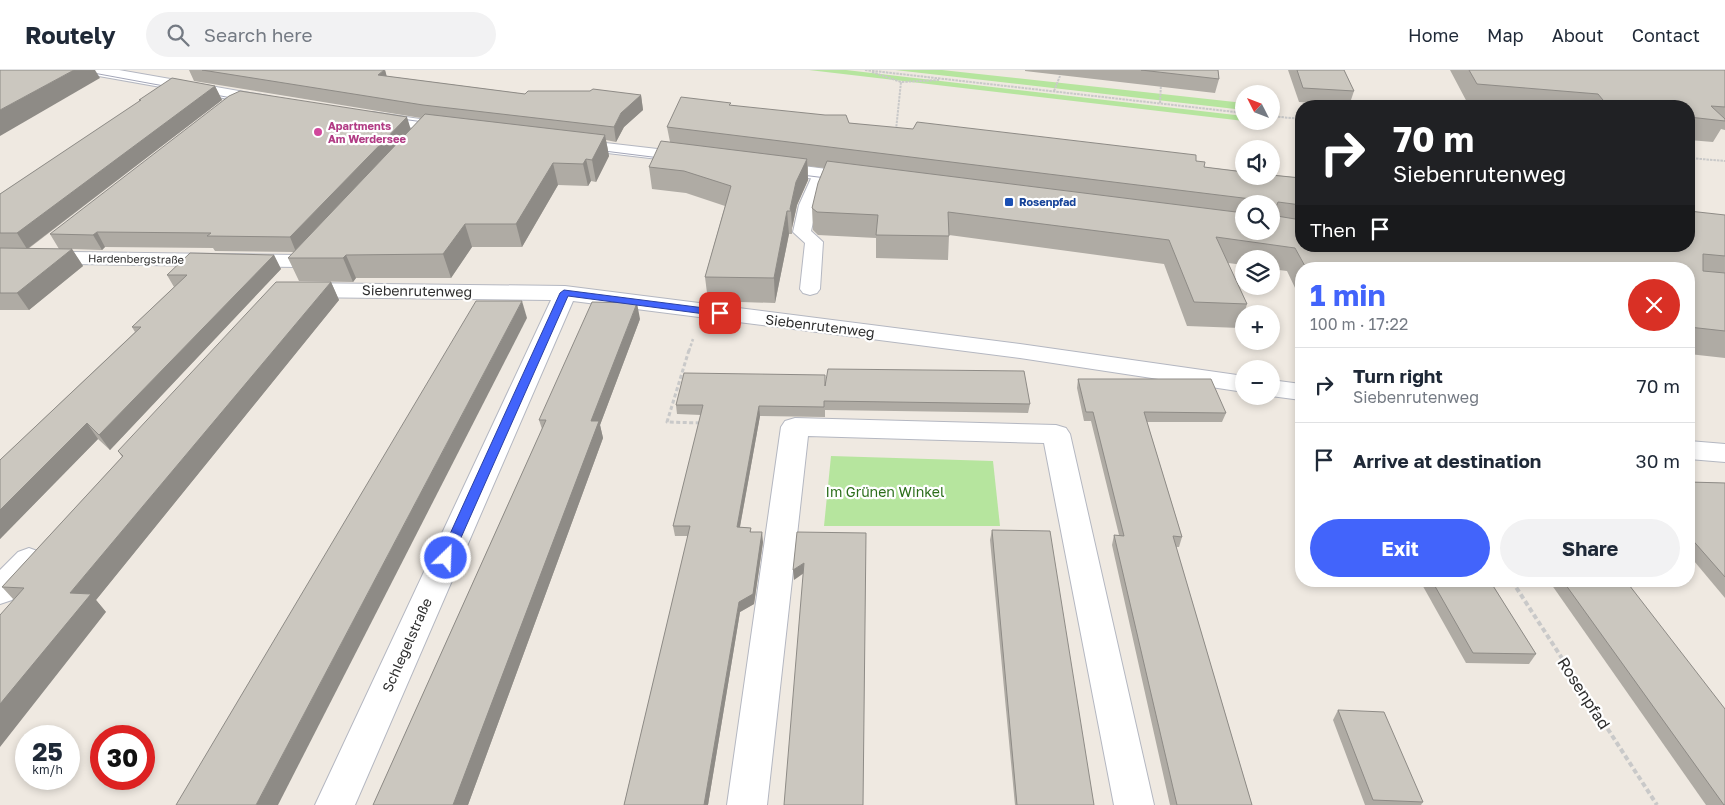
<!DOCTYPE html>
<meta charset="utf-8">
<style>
body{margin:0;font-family:"Golos Text",sans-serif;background:#f2f2f3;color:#1f2937;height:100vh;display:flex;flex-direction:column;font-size:19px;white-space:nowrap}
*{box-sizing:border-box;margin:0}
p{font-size:16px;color:#747a83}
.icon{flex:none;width:28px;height:28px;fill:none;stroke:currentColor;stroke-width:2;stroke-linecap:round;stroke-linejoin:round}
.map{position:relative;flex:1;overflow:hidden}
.panel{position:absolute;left:1295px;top:192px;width:400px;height:325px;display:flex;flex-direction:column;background:#fff;border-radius:20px;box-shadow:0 2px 8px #0003}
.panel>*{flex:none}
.guide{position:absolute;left:1295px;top:30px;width:400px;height:152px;border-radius:20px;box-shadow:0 2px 8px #0003;background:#202124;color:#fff;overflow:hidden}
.needle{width:32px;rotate:312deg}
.fabs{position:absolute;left:1235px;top:15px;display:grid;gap:10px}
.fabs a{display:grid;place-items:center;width:45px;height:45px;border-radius:50%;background:#fff;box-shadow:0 2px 8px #0003;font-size:25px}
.speed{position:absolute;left:15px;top:655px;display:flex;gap:10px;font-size:25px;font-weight:700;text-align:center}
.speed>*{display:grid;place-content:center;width:65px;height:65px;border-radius:50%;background:#fff;box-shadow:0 2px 8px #0003;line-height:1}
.speed small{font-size:12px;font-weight:400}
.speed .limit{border:8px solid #d22;background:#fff;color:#111}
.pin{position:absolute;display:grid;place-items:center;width:42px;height:42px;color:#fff;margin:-21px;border-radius:10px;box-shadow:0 2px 8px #0006}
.me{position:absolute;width:55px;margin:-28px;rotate:24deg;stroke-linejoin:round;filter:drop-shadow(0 0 4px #0008)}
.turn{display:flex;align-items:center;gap:18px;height:105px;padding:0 15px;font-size:22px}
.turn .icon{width:65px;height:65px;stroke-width:2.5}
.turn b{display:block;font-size:35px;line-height:42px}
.then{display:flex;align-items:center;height:48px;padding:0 15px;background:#0003;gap:10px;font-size:19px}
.round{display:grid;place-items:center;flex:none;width:52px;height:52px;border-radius:26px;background:#f2f2f3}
.head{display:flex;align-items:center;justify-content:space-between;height:85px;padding:0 15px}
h1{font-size:30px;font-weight:700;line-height:38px;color:#4264fb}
.cta{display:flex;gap:10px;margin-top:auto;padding:10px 15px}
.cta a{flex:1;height:58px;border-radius:30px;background:#4264fb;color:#fff;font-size:20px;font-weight:700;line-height:58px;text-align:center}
.cta a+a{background:#f2f2f3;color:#1f2937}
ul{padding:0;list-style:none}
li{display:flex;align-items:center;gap:15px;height:75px;padding:0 15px;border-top:1px solid #e0e1e3}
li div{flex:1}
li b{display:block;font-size:19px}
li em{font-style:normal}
header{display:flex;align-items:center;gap:30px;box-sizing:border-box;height:70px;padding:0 25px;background:#fff;border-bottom:1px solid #e0e1e3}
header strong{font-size:24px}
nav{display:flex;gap:28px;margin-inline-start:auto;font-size:18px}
.search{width:350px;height:45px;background:#f2f2f3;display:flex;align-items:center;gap:12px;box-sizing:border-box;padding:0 18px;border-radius:28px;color:#747a83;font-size:19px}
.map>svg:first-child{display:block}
.green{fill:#b6e59e}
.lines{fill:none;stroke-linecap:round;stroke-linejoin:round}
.service-casing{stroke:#b4b7c1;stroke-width:2}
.minor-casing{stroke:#b4b7c1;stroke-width:2}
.path-far3{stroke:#c9c9c9;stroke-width:2;stroke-dasharray:2.5 1;stroke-linecap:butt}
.path-far2{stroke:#c9c9c9;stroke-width:2.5;stroke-dasharray:3 2;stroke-linecap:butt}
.path-far1{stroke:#c9c9c9;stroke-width:3;stroke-dasharray:4 2.5;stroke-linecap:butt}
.path{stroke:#c9c9c9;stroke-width:4;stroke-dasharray:5 3;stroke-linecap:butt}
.service{fill:#fff;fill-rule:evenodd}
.minor{fill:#fff;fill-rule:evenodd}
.tram{stroke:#a3a6b8;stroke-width:1}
.wall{fill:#afaba4;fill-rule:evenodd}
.shaded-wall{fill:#8e8b86}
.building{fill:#cbc7bf;stroke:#8e8b86}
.route{fill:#4264fb;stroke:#2b41a3}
.hotel-dot{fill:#d1479c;stroke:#fff;stroke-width:2}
.transit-dot{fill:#1a4fb4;stroke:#fff;stroke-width:2}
.labels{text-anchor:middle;stroke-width:4.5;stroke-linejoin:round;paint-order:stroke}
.far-hotel-label{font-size:11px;font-weight:bold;fill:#b23c85;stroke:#fff;text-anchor:start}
.far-transit-label{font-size:11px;font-weight:bold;fill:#164399;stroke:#fff;text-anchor:start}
.far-street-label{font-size:11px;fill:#2e2e2e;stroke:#fff}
.street-label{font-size:14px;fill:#2e2e2e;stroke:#fff}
.park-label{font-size:14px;fill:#2c6e1b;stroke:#fff}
.near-street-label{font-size:16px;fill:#2e2e2e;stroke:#fff}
</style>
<header>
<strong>Routely</strong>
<div class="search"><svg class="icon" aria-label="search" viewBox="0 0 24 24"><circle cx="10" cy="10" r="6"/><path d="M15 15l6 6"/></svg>Search here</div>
<nav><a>Home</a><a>Map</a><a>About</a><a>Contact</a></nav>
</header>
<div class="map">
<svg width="1725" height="735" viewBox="0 0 1725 735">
<rect width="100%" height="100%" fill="#efe9e1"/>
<g class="green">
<polygon points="809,0 846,0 1244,46 1244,51"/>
<polygon points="895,0 942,0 1244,33 1244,40"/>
<polygon points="831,386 993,391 1000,456 824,456"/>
</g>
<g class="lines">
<defs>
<polygon id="service" points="821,99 827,101 829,104 817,135 811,161 823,172 820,219 817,223 810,225 803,223 800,219 805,173 793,162 799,135 813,104 815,101"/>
<g id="minor">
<polygon points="85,0 119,0 268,26 274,28 276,31 274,34 268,36 93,5 88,3"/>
<polygon points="372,42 454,54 460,55 463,59 460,63 454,64 366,51 364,47 366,43"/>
<polygon points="571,69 692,83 698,84 701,88 698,92 692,93 565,78 562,74 565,70"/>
<polygon points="772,92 858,103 865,105 867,109 865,113 858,115 765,102 763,98 765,94"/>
<polygon points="0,181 301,185 309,186 312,191 309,196 301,197 0,193"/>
<polygon points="298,213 565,216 1020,274 1244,306 1244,322 1020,288 573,231 355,735 315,735 551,230 298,227 290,225 287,220 290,215"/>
<polygon points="1271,310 1301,314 1301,330 1271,326"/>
<polygon points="795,348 1056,355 1066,358 1070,364 1154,735 1114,735 1044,373 808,366 767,735 727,735 781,357 785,351"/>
<polygon points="1689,371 1725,374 1725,392 1689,389"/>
<polygon points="29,478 40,482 45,490 40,498 12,530 0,534 0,500 18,482"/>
</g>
</defs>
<use href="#service" class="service-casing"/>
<use href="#minor" class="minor-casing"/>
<g class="path-far3">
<polyline points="865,0 1244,43"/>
<polyline points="872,2 901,12 939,10"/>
<polyline points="1054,21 1060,6"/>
<polyline points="1160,33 1161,14"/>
<polyline points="1271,46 1301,49"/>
<polyline points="896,60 901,12"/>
<polyline points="1689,88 1725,91"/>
</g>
<polyline class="path-far2" points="689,281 693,269"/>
<polyline class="path-far1" points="689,280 667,352 702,353"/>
<polyline class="path" points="1512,511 1657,735"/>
<use href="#service" class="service"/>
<use href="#minor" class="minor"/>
<g class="tram">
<polyline points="77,0 175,18"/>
<polyline points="205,23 242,30"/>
<polyline points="394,48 431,53"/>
<polyline points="596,80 668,89"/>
<polyline points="794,104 834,109"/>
</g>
</g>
<g class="wall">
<polygon points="189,0 385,0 386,6 525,24 641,25 643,40 624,57 616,72 606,70 609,86 596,112 591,111 588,116 558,115 522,177 472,177 451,208 356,208 353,212 299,211 288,188 294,182 215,181 213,178 105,177 102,180 72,179 83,196 29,240 0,240 0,124 139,32 139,30 215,16 222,30 28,179 59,179 50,164 411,59 421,48 194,11"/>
<polygon points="1025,0 1218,0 1219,9 1215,23 1025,1"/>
<polygon points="1288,0 1344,0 1354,21 1349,36 1299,32"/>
<polygon points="1450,0 1725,0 1725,60 1721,59 1713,72 1689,70 1689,36 1490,36 1468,34"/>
<path d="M731,35L849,53L1196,91L1204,97L1301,108V176L1396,178L1403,177L1404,176H1689L1725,145V288L1689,284V199H1301V222H1297L1287,201L1271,199V189H1244V195L1228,193L1247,234L1240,258L1187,256L1164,194L949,165L948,190L876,188V168L818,165L813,160L812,138L824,98L808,96V110L797,135L792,158V164H789L775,233L708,231L705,207L725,136L686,123L652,119L649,97L670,72L667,57ZM1244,134H1271V161H1244Z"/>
<polygon points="274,185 281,199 110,380 98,369 0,469 0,390 135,262 132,257 174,217 167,205"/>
<polygon points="331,212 339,230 96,530 106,542 14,530 2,517 122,387 118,381"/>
<polygon points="640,249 600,355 603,368 468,735 373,735 542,359 539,350"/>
<polygon points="1078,309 1226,343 1222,352 1147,352 1182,467 1179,477 1176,477 1252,735 1170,735 1112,475 1114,465 1119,465 1091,351 1084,351 1077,318"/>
<polygon points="825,312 1030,334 1028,343 825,340 825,347 760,346 740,457 751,458 751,462 763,472 754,534 740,542 708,735 624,735 688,466 675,466 673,456 701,345 677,344 676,335"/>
<polygon points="1689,412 1725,413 1725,528 1689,485"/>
<polygon points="992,460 1094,735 1015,735 990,470"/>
<polygon points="1420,511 1490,511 1536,584 1529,594 1466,593"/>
<polygon points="1549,511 1626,511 1725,735 1706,735"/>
<polygon points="1338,640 1423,732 1421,735 1365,735 1333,650"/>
</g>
<g class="shaded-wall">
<polygon points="74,0 95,0 100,8 0,66 0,40"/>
<polygon points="385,0 389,14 378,5"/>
<polygon points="215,16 222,30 27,179 17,163"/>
<polygon points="641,25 643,40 624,57 616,72 614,57 621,43"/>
<polygon points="407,47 411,60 296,182 290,167"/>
<polygon points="605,65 609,86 596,112 592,90"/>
<polygon points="586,89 591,111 588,116 583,94"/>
<polygon points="807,89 808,110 797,135 792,158 791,141 790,139 796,112"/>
<polygon points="553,93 558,115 522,177 516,154"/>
<polygon points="787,141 789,164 775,233 774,208"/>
<polygon points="465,154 472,177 451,208 443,184"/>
<polygon points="97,162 105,177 102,180 93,165"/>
<polygon points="72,179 83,196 29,240 17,223"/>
<polygon points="274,185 281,199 110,380 99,365"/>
<polygon points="346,185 356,208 353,212 343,188"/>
<polygon points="331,212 339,230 96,530 106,542 0,677 0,634 70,523"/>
<polygon points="522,231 527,248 278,735 256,735"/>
<polygon points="637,233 640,249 600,355 603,368 468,735 453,735 591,351"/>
<polygon points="759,336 760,346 738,467 737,457"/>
<polygon points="87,353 98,369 0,469 0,440"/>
<polygon points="762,462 763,472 754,534 740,542 708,735 704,735 739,532"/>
<polygon points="804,493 804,503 794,510 793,500"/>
</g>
<g class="building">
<polygon points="0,0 74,0 0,40"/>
<polygon points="202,0 384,0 378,5 525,24 528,21 590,21 593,19 641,25 621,43 614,57 423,35"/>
<polygon points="1141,0 1218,0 1219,9"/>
<polygon points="1297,0 1344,0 1354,21 1303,18"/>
<polygon points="1469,0 1725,0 1725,37 1711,36 1725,49 1725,51 1689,47 1689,36 1608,36 1598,24 1477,14"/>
<polygon points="172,8 215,16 17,163 0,163 0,124 141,30 139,30"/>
<polygon points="240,21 407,47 290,167 207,166 211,163 97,162 93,165 50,164 229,26"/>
<polygon points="681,27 731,33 729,35 825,45 846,45 849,53 913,59 917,52 1196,85 1196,91 1205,92 1204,97 1244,102 1244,106 1271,106 1271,105 1301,108 1301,135 1278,132 1276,137 1271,137 1271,134 1252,134 1251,129 667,57"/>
<polygon points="425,44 605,65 592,90 586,89 583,94 553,93 516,154 465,154 443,184 346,185 343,188 288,188"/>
<polygon points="661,71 807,89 796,112 790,139 791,141 787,141 774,208 705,207 731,116 684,101 649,97"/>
<polygon points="827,91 1244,143 1244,161 1271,161 1271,145 1301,150 1301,176 1395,176 1396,178 1416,177 1416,176 1505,176 1515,178 1579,178 1581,176 1689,176 1689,141 1725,145 1725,186 1703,184 1703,201 1725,203 1725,261 1689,257 1689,199 1306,198 1295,178 1216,167 1247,234 1194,232 1169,170 948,142 949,166 876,165 878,145 817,142 812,138 818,113"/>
<polygon points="0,178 72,179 17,223 0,223"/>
<polygon points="190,183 274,185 99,365 87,353 0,440 0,390 141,257 132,257 187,205 167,205"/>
<polygon points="276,212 331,212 70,523 91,524 0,634 0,545 24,518 2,517 123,386 118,381"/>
<polygon points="476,231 522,231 256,735 176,735"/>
<polygon points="592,232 637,233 591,351 599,351 453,735 373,735 546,350 539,350"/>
<polygon points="828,299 1024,301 1030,334 824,331 824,337 759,336 737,457 751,458 750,462 762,462 753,524 739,532 704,735 624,735 690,456 673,456 703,335 676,335 684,303 825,305 825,316"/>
<polygon points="1078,309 1211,309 1226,343 1144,342 1182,467 1173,466 1252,735 1177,735 1114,465 1124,466 1093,342 1086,342"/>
<polygon points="1689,412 1725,413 1725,507 1689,466"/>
<polygon points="992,460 1050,461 1094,735 1017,735"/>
<polygon points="797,462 866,463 863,735 784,735 804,493 793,500"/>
<polygon points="1432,511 1490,511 1536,584 1473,583"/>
<polygon points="1563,511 1626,511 1725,639 1725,735 1724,735"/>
<polygon points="1338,640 1384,642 1423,732 1373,730"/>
</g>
<polygon class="route" points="564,220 720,240 725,243 720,246 568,226 452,488 450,491 441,491 439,488 560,223"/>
<circle class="hotel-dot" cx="318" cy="62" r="5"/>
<rect class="transit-dot" x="1004" y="127" width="10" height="10" rx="2.5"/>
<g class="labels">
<g class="far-hotel-label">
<text x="328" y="60">Apartments<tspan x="328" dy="13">Am Werdersee</tspan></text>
</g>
<g class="far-transit-label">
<text x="1019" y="136">Rosenpfad</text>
</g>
<g class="far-street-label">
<text transform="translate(136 189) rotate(1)" y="4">Hardenbergstraße</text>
</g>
<g class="street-label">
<text transform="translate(417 221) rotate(1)" y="5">Siebenrutenweg</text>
<text transform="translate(820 256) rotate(7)" y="5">Siebenrutenweg</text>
<text transform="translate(407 575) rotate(-66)" y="5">Schlegelstraße</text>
</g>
<g class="park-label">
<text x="885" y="427">Im Grünen Winkel</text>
</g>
<g class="near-street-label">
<text transform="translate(1584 623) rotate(57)" y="6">Rosenpfad</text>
</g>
</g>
</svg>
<div class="fabs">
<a><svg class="needle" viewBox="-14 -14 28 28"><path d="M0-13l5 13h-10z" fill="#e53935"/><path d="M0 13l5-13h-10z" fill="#747a83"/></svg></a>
<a><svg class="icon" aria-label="sound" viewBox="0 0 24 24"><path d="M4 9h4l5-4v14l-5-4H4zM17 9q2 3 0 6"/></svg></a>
<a><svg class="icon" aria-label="search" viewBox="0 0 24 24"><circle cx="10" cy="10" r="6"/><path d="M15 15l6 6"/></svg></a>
<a><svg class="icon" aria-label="layers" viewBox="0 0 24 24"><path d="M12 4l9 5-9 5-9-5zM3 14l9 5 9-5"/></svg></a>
<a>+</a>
<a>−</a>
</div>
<div class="speed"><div>25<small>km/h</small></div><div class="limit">30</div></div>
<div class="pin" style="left:720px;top:243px;background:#d93025"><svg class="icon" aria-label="arrive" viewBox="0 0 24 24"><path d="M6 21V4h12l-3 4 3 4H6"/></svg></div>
<svg class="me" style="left:446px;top:488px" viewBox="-20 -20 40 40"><circle r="17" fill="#4264fb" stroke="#fff" stroke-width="3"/><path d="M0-11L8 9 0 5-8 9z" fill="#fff"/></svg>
<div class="guide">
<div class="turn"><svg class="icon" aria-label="right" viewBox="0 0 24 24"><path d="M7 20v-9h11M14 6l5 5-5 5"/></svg><div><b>70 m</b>Siebenrutenweg</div></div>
<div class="then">Then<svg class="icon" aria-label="arrive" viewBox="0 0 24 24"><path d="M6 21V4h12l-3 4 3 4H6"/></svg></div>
</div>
<section class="panel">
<div class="head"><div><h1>1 min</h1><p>100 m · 17:22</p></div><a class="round" style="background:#d93025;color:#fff"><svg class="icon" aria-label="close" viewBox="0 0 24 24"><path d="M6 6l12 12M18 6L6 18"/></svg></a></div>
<ul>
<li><svg class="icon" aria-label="right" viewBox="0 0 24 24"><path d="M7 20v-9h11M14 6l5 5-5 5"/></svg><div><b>Turn right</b><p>Siebenrutenweg</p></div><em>70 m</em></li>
<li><svg class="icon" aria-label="arrive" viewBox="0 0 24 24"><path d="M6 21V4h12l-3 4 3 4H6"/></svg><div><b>Arrive at destination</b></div><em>30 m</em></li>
</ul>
<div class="cta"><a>Exit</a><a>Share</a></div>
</section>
</div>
